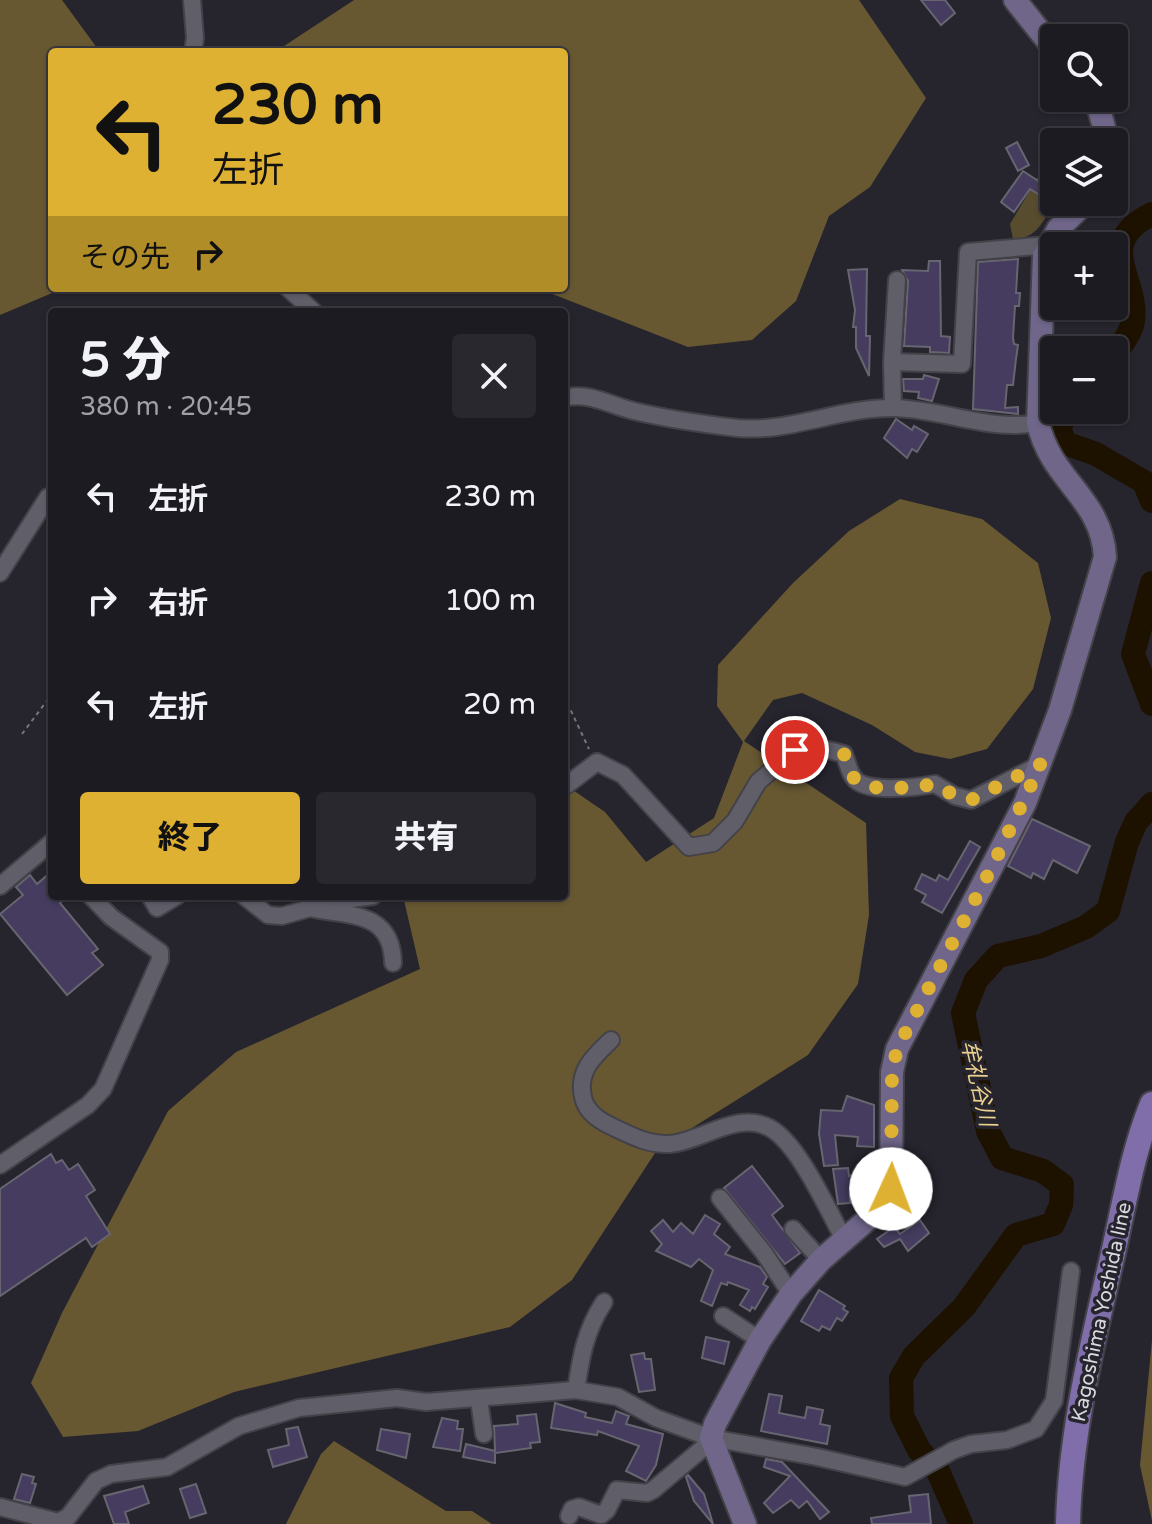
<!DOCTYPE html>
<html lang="ja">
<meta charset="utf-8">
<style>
body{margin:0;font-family:"Varela Round","Noto Sans JP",sans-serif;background:#29282f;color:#f1f3f6;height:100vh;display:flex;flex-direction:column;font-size:30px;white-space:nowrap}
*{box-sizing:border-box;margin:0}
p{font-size:26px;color:#a0a1a5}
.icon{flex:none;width:44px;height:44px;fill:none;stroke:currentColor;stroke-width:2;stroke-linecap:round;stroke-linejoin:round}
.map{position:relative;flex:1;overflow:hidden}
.panel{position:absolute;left:48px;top:308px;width:520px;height:592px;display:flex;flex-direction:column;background:#1c1b22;border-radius:8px;box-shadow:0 2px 6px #0004,0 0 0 2px #3a3940}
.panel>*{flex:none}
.hud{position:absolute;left:48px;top:48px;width:520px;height:244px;border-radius:8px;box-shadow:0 2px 6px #0004,0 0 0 2px #3a3940;background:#deb133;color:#111;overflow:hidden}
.controls{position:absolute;left:1040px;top:24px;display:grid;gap:16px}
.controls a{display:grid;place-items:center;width:88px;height:88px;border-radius:8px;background:#1c1b22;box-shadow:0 2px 6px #0004,0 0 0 2px #3a3940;font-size:40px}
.pin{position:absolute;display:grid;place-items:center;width:68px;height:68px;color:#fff;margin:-34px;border:4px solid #fff;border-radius:50%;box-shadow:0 2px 8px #0007}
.me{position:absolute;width:88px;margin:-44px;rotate:2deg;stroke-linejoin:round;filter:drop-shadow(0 0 6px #0008)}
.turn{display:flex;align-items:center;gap:28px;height:168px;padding:0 32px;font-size:36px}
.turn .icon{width:104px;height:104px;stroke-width:2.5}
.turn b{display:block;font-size:56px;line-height:68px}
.then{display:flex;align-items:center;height:76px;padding:0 32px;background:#0003;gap:16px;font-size:30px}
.round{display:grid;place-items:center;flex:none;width:84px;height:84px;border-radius:8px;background:#29282f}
.overview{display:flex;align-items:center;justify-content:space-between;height:136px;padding:0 32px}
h1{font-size:48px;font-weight:800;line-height:60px}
.primary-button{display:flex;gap:16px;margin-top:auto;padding:16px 32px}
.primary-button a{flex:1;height:92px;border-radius:8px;background:#deb133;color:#111;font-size:32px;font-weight:800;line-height:92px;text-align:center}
.primary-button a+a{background:#29282f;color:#f1f3f6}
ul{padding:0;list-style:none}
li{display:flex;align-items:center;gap:24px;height:104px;padding:0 32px}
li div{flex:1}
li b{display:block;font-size:30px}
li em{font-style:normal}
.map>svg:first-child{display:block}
.green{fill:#584c2f}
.forest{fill:#675832}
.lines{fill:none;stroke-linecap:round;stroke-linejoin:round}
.river{stroke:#1d1200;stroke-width:24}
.building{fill:#453c5f;stroke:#676570;stroke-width:2}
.street-casing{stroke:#444249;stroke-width:20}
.secondary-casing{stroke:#444249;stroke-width:26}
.primary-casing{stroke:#444249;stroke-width:28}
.path{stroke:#76757c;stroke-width:2;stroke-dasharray:4 4;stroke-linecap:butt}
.street{stroke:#605e69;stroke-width:16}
.secondary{stroke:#70668a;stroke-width:22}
.primary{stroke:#7f6eaa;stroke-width:24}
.route{stroke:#deb133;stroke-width:14;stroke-dasharray:0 25.2}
.labels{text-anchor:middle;stroke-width:7;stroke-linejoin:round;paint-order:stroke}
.street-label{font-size:20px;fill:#d9d8de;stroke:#26242d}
.water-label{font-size:22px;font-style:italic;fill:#eacf8e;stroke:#26242d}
</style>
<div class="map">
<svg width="1152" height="1524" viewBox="0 0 1152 1524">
<rect width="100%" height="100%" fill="#26242d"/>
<path class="green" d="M1042,170L1054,176V202H1059C1040,219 1041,238 1013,239L1010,224Z"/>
<g class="forest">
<polygon points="0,0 62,0 100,52 52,52 52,288 64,288 0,315"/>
<polygon points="354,0 859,0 926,98 870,187 829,216 796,301 752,340 688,347 537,288 564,288 564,52 275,52"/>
<polygon points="900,499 982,519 1038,563 1051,618 1033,689 987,749 950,759 915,752 872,725 802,693 773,700 744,741 866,823 869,915 858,984 808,1055 657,1150 572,1280 510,1327 234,1392 138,1431 63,1437 31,1383 62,1313 168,1111 236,1052 420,969 403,896 564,896 564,784 605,812 646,862 714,818 743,742 717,706 718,665 793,583 849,531"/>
<polygon points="1152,1340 1152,1521 1140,1465"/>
<polygon points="334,1441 446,1511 472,1511 492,1524 286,1524 321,1454"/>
</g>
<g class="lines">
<g class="river">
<path d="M1114,354C1121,346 1131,332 1133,321C1139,279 1092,243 1152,214"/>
<polyline points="1064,410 1060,431 1065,443 1096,454 1144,482 1152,501"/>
<polyline points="1152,583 1133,654 1152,704"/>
<polyline points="961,1524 938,1471 919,1450 902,1416 901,1378 914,1356 964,1307 1016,1235 1053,1224 1061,1205 1062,1185 1043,1171 1002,1158 988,1131 963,1013 976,980 998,956 1041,946 1086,927 1108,911 1127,842 1136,822 1152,804"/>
</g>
</g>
<g class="building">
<polygon points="921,0 945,0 955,13 941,25"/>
<polygon points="1017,142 1029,165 1018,171 1006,148"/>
<polygon points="1054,168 1054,204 1030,189 1014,212 1001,202 1023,171 1046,186"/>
<polygon points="1018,259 1016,293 1020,293 1019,306 1015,306 1013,338 1014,344 1018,345 1016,359 1013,385 1007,385 1005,408 1018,407 1018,414 973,409 978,262"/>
<polygon points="929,261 940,261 941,336 950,337 949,353 930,352 930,347 904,346 908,281 902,270 928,271"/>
<polygon points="867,269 866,336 870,336 869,376 856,348 856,327 853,327 855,310 848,270"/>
<polygon points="924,375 939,379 932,401 918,398 919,392 904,391 903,379 923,379"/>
<polygon points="896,419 912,430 914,426 928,434 917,452 912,449 907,458 884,438"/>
<polygon points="1032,819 1090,846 1077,873 1053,860 1044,879 1033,873 1031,878 1008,866"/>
<polygon points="970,841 980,847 942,913 922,902 926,895 915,889 922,874 936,881 939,875 948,880"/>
<polygon points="52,871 52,896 68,896 60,903 98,949 92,953 103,965 67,995 0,914 23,895 16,887 30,875 37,884"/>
<polygon points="847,1096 874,1105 874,1147 857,1146 858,1137 835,1135 838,1165 824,1166 819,1134 821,1110 842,1111"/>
<polygon points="51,1154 56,1163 62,1160 69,1170 78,1164 95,1190 86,1196 110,1234 92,1247 86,1238 0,1296 0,1189"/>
<polygon points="752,1166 783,1206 772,1215 800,1253 785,1264 724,1188"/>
<polygon points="848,1168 849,1176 862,1173 865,1184 850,1189 850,1203 838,1204 833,1169"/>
<polygon points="705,1215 720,1224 714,1234 730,1247 725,1254 760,1267 767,1277 763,1284 768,1287 755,1309 752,1307 750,1311 740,1305 749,1290 728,1282 727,1285 721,1283 712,1306 701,1301 713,1270 699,1259 691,1267 656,1251 662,1244 651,1231 663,1220 673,1232 681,1223 693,1234"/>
<polygon points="920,1220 929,1233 908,1251 900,1239 884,1247 877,1239 894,1227 900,1234"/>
<polygon points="819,1290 845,1306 843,1309 848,1312 842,1321 837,1318 830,1330 822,1326 819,1331 801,1321"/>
<polygon points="706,1337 729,1342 724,1364 702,1358"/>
<polygon points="644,1353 645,1359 651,1359 655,1390 639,1392 631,1355"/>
<polygon points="769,1394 782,1396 779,1413 805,1418 807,1407 823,1410 820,1424 830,1426 827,1444 761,1431"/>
<polygon points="555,1403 586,1413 585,1417 612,1423 616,1411 629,1416 626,1424 663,1434 656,1465 646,1481 626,1471 639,1446 598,1431 597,1435 551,1428"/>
<polygon points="536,1414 540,1442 530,1443 531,1448 495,1453 495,1463 463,1457 466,1444 495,1451 494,1426 518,1424 517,1416"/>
<polygon points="442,1418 458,1421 457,1429 463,1429 460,1451 433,1447"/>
<polygon points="298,1427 307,1457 273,1467 268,1450 289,1445 286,1429"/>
<polygon points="381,1429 410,1434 406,1458 377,1450"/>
<polygon points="766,1459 782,1462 829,1512 820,1519 807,1501 799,1508 791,1500 773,1513 764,1503 790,1476 764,1467"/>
<polygon points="22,1474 34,1477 32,1483 36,1484 30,1503 14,1499"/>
<polygon points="688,1475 704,1494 713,1524 694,1501 686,1477"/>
<polygon points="196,1484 206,1513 190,1518 180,1489"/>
<polygon points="143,1486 149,1503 125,1512 129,1524 114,1524 104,1496"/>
<polygon points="928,1494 931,1524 872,1524 871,1518 911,1512 909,1496"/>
</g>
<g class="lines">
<defs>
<g id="street">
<polyline points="192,0 195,38 193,52"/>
<polyline points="288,288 314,312"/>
<polyline points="892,362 897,280"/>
<path d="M564,398C587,391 612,406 634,411C667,419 703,424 737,428C790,433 841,407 894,408C943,409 990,432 1038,423"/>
<polyline points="893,408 892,362 962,364 968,252 1048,245"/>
<polyline points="0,573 48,497 52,500"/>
<path d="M564,787L597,762L623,775L689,847L713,843L735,821L758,782L795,750L820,748L844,754C847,761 849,772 854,778C864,794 918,787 935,784L955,796L971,800L1041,764"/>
<polyline points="0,886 52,842"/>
<polyline points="150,896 157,908 177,896"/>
<polyline points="244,896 268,915 282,916 335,901 373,896"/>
<path d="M314,909C353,916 392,913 393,963"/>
<path d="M611,1040C594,1056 577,1071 583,1097C586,1112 598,1120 611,1126C630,1135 648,1145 669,1144C701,1142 737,1110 770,1128C799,1144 827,1209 844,1239"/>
<polyline points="0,1165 88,1105 103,1089 160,960 160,952 111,917 91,896"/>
<polyline points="720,1198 764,1253 791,1294"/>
<polyline points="793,1229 821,1260"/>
<polyline points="723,1316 760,1340"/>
<path d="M576,1390C581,1357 585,1331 604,1302"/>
<polyline points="479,1400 484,1434"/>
<polyline points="0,1507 58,1522 68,1517 96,1481 111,1474 167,1467 239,1426 299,1408 397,1398 426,1402 576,1390 618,1397 656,1418 711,1438 817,1457 905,1477 954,1450 971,1444 1007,1440 1036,1429 1054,1401 1071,1271"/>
<polyline points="569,1516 572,1509 579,1507 601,1515 607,1510 617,1490 647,1493 653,1490 703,1448 711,1438"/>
</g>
<g id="secondary">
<polyline points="1015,0 1054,49"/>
<polyline points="1091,98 1099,109 1108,142"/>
<path d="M745,1524L711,1438L715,1424L760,1340L791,1294L821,1260L876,1212L891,1189L892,1072L897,1049L1025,803L1060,710L1105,557C1102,498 1051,481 1038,423L1044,256L1058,229L1086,202"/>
</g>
<path id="primary" d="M1068,1524C1070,1434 1092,1345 1112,1258C1124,1206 1132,1153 1152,1104"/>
</defs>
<use href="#street" class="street-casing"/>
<use href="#secondary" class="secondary-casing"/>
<use href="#primary" class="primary-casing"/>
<g class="path">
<polyline points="564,696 589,749"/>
<polyline points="22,734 52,694"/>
</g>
<use href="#street" class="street"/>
<use href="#secondary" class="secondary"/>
<use href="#primary" class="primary"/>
</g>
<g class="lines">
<path class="route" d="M795,750L820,748L844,754C847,761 849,772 854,778C864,794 918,787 935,784L955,796L971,800L1041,764L992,867L897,1049L892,1072L891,1189"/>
</g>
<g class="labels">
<g class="street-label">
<text transform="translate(1101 1312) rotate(-78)" y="7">Kagoshima Yoshida line</text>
</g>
<g class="water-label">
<text transform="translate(979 1083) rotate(77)" y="8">牟礼谷川</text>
</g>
</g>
</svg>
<div class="controls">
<a><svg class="icon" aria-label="search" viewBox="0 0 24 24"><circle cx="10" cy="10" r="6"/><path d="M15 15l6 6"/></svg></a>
<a><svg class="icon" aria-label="layers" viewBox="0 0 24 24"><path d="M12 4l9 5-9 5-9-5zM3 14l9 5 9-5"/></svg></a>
<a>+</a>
<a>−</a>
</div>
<div class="pin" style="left:795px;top:750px;background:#d93025"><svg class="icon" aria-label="arrive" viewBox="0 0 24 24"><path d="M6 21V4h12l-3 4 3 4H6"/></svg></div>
<svg class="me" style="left:891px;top:1189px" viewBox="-20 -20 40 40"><circle r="19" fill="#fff"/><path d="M0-13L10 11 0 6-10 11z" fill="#deb133"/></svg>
<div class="hud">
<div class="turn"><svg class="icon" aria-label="left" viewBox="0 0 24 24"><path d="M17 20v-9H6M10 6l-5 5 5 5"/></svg><div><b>230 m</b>左折</div></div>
<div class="then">その先<svg class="icon" aria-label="right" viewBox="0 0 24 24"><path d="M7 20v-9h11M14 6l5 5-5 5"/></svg></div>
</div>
<section class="panel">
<div class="overview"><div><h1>5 分</h1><p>380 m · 20:45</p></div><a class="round"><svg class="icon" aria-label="close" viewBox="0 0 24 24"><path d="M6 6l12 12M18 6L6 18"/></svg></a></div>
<ul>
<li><svg class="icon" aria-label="left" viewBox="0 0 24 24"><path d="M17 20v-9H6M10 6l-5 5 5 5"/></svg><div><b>左折</b></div><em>230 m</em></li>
<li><svg class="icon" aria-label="right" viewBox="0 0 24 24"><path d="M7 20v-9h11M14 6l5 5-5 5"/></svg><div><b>右折</b></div><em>100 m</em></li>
<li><svg class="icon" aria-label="left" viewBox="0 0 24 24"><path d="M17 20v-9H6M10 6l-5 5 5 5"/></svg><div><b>左折</b></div><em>20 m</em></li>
</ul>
<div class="primary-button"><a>終了</a><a>共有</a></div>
</section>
</div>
